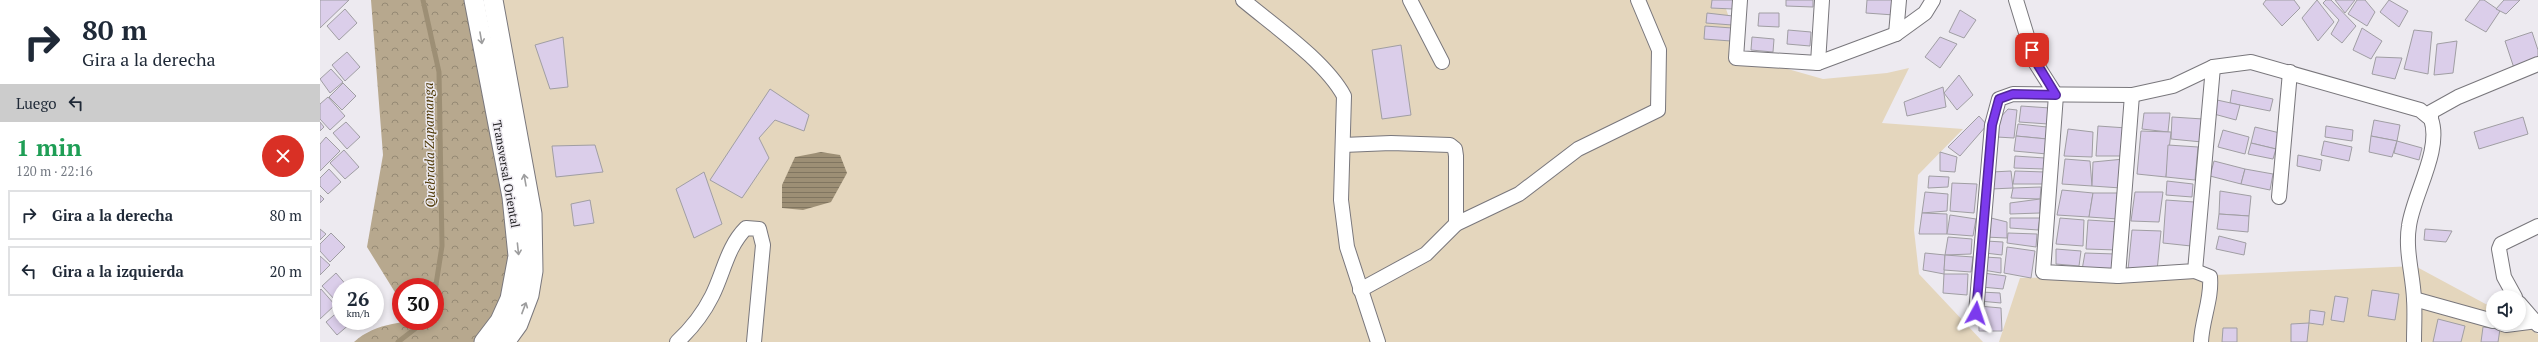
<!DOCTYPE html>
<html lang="es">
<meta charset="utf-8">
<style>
body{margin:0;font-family:"PT Serif",serif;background:#f2f2f3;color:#1f2937;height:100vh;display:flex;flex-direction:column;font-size:15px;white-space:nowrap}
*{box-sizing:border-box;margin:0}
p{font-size:13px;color:#747a83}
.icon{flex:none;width:22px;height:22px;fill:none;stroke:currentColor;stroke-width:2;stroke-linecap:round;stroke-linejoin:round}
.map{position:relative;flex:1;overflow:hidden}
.sheet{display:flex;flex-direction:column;background:#fff;width:320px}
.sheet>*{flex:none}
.guide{background:#fff;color:#1f2937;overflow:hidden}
.controls{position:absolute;left:2166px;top:290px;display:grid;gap:8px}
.controls a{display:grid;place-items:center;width:40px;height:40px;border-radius:50%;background:#fff;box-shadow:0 2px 6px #0003;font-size:20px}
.speed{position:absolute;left:12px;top:278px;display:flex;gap:8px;font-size:20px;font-weight:700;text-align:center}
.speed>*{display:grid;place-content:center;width:52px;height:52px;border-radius:50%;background:#fff;box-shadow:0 2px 6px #0003;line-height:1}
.speed small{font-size:10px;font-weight:400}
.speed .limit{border:6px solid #d22;background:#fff;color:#111}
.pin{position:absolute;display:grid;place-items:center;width:34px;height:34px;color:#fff;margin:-17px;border-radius:8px;box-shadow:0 2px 6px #0006}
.me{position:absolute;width:44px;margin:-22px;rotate:5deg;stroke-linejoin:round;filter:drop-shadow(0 0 3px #0008)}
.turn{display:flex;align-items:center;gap:14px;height:84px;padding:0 16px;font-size:18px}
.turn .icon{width:52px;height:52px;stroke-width:2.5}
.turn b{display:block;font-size:28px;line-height:34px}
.then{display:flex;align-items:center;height:38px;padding:0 16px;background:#0003;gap:8px;font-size:15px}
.round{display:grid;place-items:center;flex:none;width:42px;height:42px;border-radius:21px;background:#f2f2f3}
.summary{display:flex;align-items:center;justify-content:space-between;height:68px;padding:0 16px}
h1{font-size:24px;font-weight:600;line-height:30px;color:#1e9e55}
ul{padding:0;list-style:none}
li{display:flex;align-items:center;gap:12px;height:50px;margin:0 8px 6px;padding:0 8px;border:2px solid #e0e1e3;border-radius:0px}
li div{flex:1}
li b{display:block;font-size:15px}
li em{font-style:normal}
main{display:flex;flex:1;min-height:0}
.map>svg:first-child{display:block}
.green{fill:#e4d6bd}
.forest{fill:url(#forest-crowns)}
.water{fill:url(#water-rules)}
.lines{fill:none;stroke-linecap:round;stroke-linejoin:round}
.stream{stroke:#9d8f75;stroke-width:5}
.building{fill:#dbceea;stroke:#a09ea3}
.minor-casing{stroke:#79777c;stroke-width:16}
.secondary-casing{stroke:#79777c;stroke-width:21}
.minor{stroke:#fff;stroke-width:14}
.secondary{stroke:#fff;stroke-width:19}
.oneway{stroke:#9d9d9e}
.route-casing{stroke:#51269a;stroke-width:10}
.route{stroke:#7c3aed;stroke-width:7}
.labels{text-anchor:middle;stroke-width:3;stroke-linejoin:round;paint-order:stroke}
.street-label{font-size:12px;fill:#262527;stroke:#edeaf0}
.water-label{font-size:13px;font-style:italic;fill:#4b3501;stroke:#edeaf0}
</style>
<main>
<section class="sheet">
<div class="guide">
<div class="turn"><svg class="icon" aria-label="right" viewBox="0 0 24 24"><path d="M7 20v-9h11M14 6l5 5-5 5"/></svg><div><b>80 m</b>Gira a la derecha</div></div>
<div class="then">Luego<svg class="icon" aria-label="left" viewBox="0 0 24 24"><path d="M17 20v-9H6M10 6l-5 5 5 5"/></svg></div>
</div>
<div class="summary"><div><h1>1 min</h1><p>120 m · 22:16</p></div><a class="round" style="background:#d93025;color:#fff"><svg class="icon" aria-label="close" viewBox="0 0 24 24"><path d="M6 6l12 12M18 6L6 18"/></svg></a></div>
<ul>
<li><svg class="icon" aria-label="right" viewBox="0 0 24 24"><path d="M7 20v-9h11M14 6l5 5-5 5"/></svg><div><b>Gira a la derecha</b></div><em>80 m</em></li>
<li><svg class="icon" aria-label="left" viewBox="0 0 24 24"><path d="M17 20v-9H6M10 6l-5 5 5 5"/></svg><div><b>Gira a la izquierda</b></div><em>20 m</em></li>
</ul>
</section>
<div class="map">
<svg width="2218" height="342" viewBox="0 0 2218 342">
<defs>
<pattern id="forest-crowns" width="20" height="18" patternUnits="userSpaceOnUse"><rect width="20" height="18" fill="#b7a88e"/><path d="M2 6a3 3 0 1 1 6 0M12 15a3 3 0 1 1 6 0" fill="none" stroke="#958974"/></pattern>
<pattern id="water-rules" width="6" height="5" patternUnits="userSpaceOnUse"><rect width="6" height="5" fill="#9d8f75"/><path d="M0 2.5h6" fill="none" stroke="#807560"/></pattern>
</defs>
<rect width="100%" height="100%" fill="#edeaf0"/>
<g class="green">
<polygon points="161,0 1403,0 1422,56 1503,79 1567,73 1589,68 1562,123 1643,129 1598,175 1594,230 1599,274 1663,342 175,342"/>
<polygon points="2095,266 2173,308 2173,323 2199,322 2218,334 2218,342 1679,342 1700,278 1895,275"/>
</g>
<path class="forest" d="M51,0H161L206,206L175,342H34C56,322 87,321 115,321V287H81V302L47,247L63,155Z"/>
<polygon class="water" points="501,152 520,155 527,173 511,202 483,210 462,208 462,185 475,157"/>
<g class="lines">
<g class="stream">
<polyline points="103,0 119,72 122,246 115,291"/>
<polyline points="78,342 105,321"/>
</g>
</g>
<g class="building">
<polygon points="0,0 29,0 0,28"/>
<polygon points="1392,0 1413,0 1413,9 1391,8"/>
<polygon points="1466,0 1493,0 1493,7 1466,6"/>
<polygon points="1547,0 1575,0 1574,15 1546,13"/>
<polygon points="1946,0 1974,0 1980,8 1962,26 1943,4"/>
<polygon points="1997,0 2014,22 1998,41 1982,18"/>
<polygon points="2006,0 2011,0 2036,26 2022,43 2011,34 2019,20 2003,3"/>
<polygon points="2015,0 2035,0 2025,13"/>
<polygon points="2037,0 2045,0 2055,12 2047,26 2028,14"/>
<polygon points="2069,0 2088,11 2079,27 2060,12"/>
<polygon points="2160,0 2164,0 2180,11 2166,32 2145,20"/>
<polygon points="2184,0 2200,0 2186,14 2176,9"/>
<polygon points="25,9 37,23 19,40 7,26"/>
<polygon points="1640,10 1656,20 1644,38 1629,32"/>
<polygon points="1387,13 1413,16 1412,25 1386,23"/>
<polygon points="1439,13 1459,13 1459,27 1438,26"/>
<polygon points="1385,26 1412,28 1411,41 1384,39"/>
<polygon points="2042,28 2062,41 2051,59 2033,50"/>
<polygon points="1468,30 1491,32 1490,46 1467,44"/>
<polygon points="2094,30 2112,32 2108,74 2084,69"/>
<polygon points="2212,32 2218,50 2218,60 2194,68 2185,41"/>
<polygon points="243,37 248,87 230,89 215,45"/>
<polygon points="1432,37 1454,39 1453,52 1431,50"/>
<polygon points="1620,37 1637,44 1620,68 1605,57"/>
<polygon points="2137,41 2133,73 2114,75 2117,44"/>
<polygon points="1081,45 1091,115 1062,119 1052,50"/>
<polygon points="27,52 40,67 25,81 12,65"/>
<polygon points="2056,57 2082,58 2075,79 2052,74"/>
<polygon points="11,69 23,82 10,93 0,79"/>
<polygon points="1639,75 1653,95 1637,110 1624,93"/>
<polygon points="23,83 36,96 22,110 9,97"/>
<polygon points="1623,87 1626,107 1587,116 1584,102"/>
<polygon points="450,89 489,115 484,131 455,120 439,138 449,158 422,198 390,180"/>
<polygon points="1912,90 1953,99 1950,111 1910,103"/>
<polygon points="8,97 25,116 10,130 0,119 0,104"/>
<polygon points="1897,100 1920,105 1916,120 1894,114"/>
<polygon points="1701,106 1730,108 1728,124 1699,122"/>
<polygon points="1688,109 1697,110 1694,138 1677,137 1678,120"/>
<polygon points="1824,113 1850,113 1848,132 1822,129"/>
<polygon points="1659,116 1667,125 1640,156 1628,147"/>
<polygon points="1852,117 1883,119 1882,142 1851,139"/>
<polygon points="2203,117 2208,134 2159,149 2154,132"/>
<polygon points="2054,120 2080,125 2077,141 2051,136"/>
<polygon points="0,122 4,127 0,131"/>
<polygon points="26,122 40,137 27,149 13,133"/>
<polygon points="1698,124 1727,127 1727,139 1696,136"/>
<polygon points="1778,126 1807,128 1806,156 1776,156"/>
<polygon points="2006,126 2033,130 2032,141 2005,137"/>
<polygon points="1935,127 1960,133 1956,149 1931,143"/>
<polygon points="1748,129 1773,132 1772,157 1744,156"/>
<polygon points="1903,130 1929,137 1925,154 1898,147"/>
<polygon points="1821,131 1851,132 1846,177 1817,174"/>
<polygon points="1696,136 1727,139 1727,154 1694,151"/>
<polygon points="2051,136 2077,141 2072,157 2049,152"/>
<polygon points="6,137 20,151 0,171 0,144"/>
<polygon points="2004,141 2032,147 2029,161 2001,155"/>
<polygon points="2077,141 2102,148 2099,160 2074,153"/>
<polygon points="1931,143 1956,149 1953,159 1928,154"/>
<polygon points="275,145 283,172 236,177 232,146"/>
<polygon points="1848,145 1878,147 1875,180 1846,177"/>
<polygon points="24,150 39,167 25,179 10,163"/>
<polygon points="1620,152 1637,157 1635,172 1620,171"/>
<polygon points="1978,155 2002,160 2000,171 1977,166"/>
<polygon points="1695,156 1725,158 1724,169 1694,168"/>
<polygon points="1745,159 1770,161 1772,186 1742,184"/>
<polygon points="1804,159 1801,188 1772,186 1773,162"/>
<polygon points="1894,161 1925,169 1921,184 1890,176"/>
<polygon points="9,169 21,182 8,194 0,186 0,178"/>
<polygon points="1925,169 1953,174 1950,190 1921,184"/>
<polygon points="1691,171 1693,188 1671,189 1672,172"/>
<polygon points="1695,171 1725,172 1723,184 1693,184"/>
<polygon points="384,172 402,224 374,238 356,189"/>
<polygon points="1609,176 1629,177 1628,187 1608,188"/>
<polygon points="1847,181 1873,184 1872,197 1846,195"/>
<polygon points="1632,183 1657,184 1654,213 1630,211"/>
<polygon points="1721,187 1720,199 1691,198 1693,188"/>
<polygon points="1742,190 1773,193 1769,217 1737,215"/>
<polygon points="1900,191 1931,196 1929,216 1899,214"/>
<polygon points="1605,192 1628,194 1627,211 1602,213"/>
<polygon points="1815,192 1843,192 1839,222 1811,221"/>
<polygon points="1773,193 1802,193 1798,219 1769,217"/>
<polygon points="0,195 4,199 0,203"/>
<polygon points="1720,199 1720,213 1690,214 1690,203"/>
<polygon points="270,200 274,223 254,226 251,204"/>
<polygon points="1846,200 1874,202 1871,246 1843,243"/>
<polygon points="1602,213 1627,214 1627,234 1599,234"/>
<polygon points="1899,214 1929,216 1928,232 1897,229"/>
<polygon points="1630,215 1656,219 1653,236 1627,234"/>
<polygon points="1667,217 1687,222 1687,238 1665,237"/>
<polygon points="1690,218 1720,218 1718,230 1690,228"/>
<polygon points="1740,218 1764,220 1763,246 1736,244"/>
<polygon points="1768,220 1800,222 1797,250 1766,249"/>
<polygon points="0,229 6,234 0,240"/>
<polygon points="2105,229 2132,231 2126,242 2104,240"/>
<polygon points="1812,230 1841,231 1837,271 1808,270"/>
<polygon points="11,233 25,247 10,262 0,251 0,244"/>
<polygon points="1688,233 1717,234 1716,247 1687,243"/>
<polygon points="1899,236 1926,243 1924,255 1896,249"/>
<polygon points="1628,237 1652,239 1651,254 1625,255"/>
<polygon points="1666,241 1683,242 1682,255 1665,253"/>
<polygon points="1687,247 1715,251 1711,278 1684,273"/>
<polygon points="1736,249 1761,251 1759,266 1736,264"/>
<polygon points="1605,253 1625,255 1624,274 1603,270"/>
<polygon points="1765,253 1795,254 1794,272 1762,270"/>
<polygon points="1625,255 1653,257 1651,272 1624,270"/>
<polygon points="0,256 10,265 0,275"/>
<polygon points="1665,257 1681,258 1681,273 1663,270"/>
<polygon points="16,273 28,287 21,287 21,296 16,301 2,286"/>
<polygon points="1663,273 1686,276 1683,289 1662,287"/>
<polygon points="1624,274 1648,274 1647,295 1623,293"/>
<polygon points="1,289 15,305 0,319 0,290"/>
<polygon points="2052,290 2079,294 2075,320 2048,316"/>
<polygon points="1661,292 1680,293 1681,303 1659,301"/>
<polygon points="2015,296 2028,298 2024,322 2011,320"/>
<polygon points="1659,306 1681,308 1682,331 1659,331"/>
<polygon points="20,310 21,321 29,321 31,323 17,335 6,322"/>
<polygon points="1990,310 2005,312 2003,325 1989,323"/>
<polygon points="2118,319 2145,326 2141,342 2113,342"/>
<polygon points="1989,323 1987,342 1971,342 1971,324"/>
<polygon points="2163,327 2180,329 2178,342 2161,342"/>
<polygon points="1903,328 1917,328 1917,342 1902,342"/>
</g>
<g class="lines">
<defs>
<g id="minor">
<path d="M923,0C954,26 1005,61 1024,96L1021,200L1027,247L1058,342"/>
<polyline points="1090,0 1122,62"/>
<polyline points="1420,0 1416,58 1498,63 1576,34 1605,13 1613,0"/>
<polyline points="1696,0 1715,62 1736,95 1723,272 1798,276 1875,271 1893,67"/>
<polyline points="1576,34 1579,0"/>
<polyline points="1498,63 1502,0"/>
<polyline points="2111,119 2111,112 2138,97 2218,64"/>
<polyline points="1023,145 1071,143 1130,145 1135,149 1136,156 1136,224"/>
<polyline points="1959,197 1970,72"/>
<path d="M1875,271L1890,277C1892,299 1882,319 1881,342"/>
<polyline points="1798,276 1812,95"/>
<polyline points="1040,290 1106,254 1136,224 1199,194 1258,149 1338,110 1339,50 1318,0"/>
<polyline points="2195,297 2184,277 2179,249 2181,244 2218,226"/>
<polyline points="2094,299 2173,321"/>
<polyline points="2199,303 2218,325"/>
<path d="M1656,313L1672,125L1679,99L1693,94L1812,95L1853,86L1893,67L1931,62L2100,110L2111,119C2122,150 2093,195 2089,226C2085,250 2093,275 2094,299C2095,313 2094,328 2094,342"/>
<polyline points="2180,323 2186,325 2218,321"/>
<path d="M357,342C371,329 384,312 392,296C404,272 407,247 426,228L439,229L443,245L434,342"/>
</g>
<g id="secondary">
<polyline points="154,0 192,197 198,256 190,299 180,321 164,342"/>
<polyline points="173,0 212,214 213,271 209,295 198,324 185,342"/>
</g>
</defs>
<use href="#minor" class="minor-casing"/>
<use href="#secondary" class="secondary-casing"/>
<use href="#minor" class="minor"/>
<use href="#secondary" class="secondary"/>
</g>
<defs><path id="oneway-shaft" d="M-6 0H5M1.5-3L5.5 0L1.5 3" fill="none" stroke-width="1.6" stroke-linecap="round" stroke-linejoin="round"/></defs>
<g class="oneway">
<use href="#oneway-shaft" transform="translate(161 38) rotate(80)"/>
<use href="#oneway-shaft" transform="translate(205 180) rotate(-100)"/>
<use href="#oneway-shaft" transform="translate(198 249) rotate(84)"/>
<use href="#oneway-shaft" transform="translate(204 308) rotate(-69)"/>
</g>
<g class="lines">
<defs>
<polyline id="route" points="1656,313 1672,125 1679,99 1693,94 1736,95 1716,62 1712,50"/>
</defs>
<use href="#route" class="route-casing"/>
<use href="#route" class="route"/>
</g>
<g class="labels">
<g class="street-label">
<text transform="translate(186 174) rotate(80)" y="4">Transversal Oriental</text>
</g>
<g class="water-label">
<text transform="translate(109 145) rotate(-91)" y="5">Quebrada Zapamanga</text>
</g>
</g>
</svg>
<div class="controls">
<a><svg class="icon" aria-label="sound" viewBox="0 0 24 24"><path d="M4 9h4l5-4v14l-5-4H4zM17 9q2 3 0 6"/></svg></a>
</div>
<div class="speed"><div>26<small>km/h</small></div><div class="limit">30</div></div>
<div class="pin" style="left:1712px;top:50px;background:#d93025"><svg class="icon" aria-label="arrive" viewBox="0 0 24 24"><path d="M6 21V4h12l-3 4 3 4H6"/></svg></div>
<svg class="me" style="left:1656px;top:313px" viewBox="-20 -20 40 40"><path d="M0-17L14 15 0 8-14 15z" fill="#7c3aed" stroke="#fff" stroke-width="4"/></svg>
</div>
</main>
